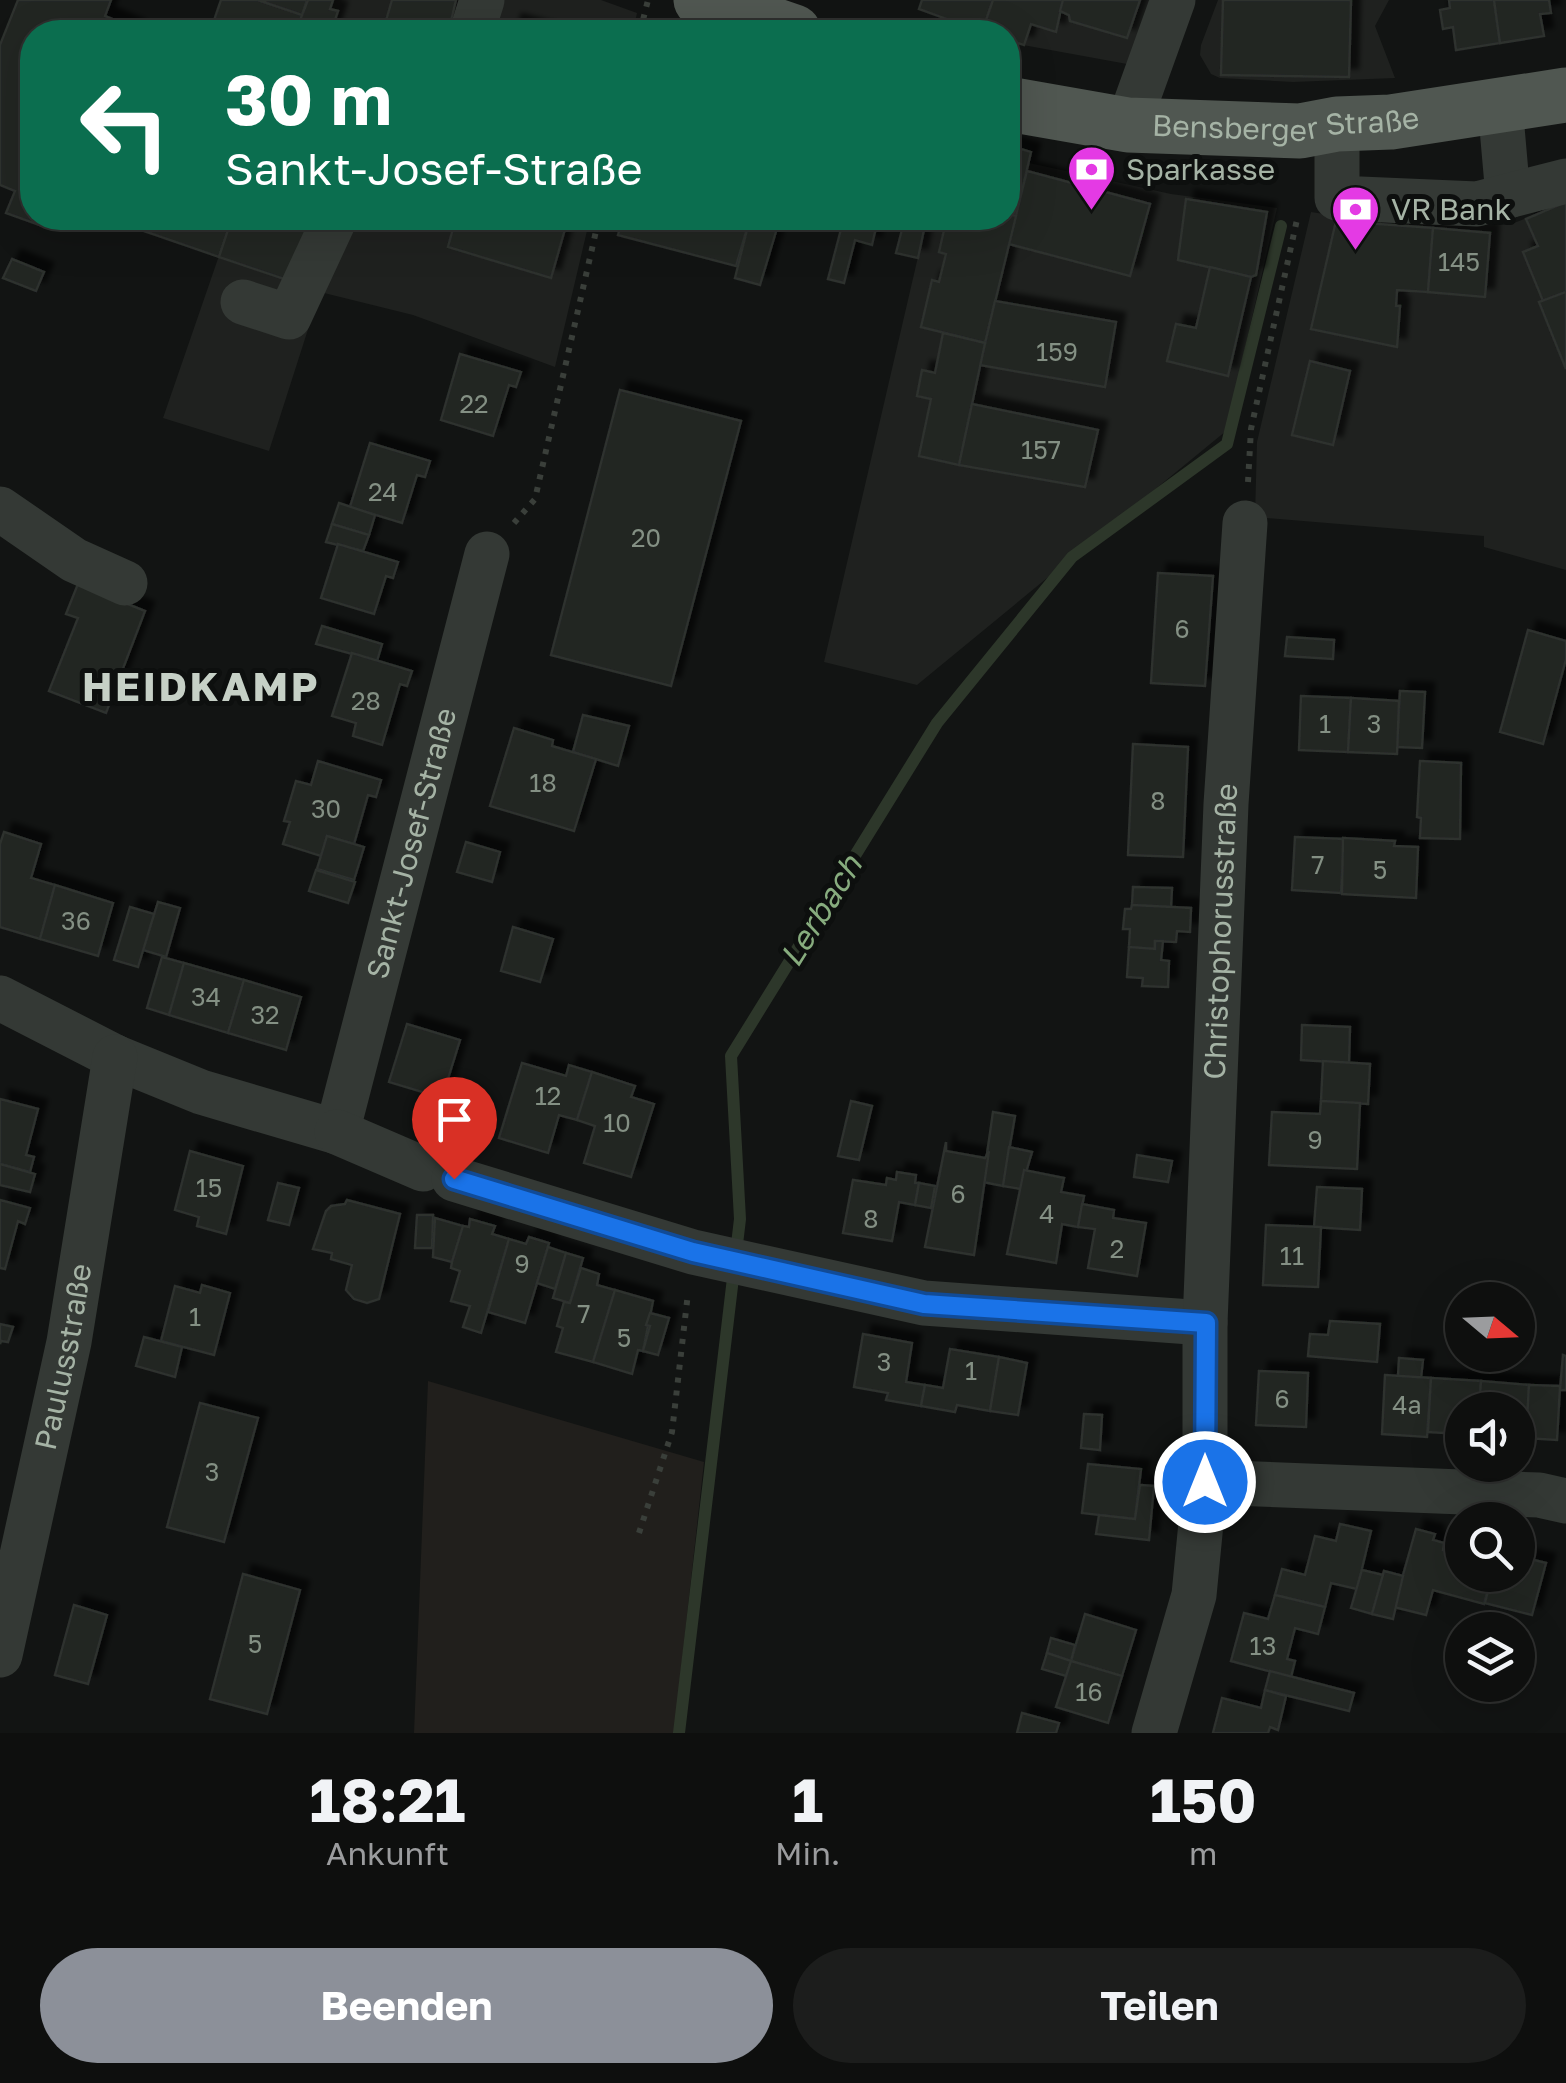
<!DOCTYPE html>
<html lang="de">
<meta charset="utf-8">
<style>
body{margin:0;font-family:"Golos Text",sans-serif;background:#1c1d1c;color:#f1f3f6;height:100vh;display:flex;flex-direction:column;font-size:38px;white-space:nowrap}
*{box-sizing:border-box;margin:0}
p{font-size:32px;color:#9b9c9e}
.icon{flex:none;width:55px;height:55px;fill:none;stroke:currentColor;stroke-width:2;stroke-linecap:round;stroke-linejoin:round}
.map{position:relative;height:1733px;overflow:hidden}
.panel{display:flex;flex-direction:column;background:#0e0f0e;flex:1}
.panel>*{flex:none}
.banner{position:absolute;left:20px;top:20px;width:1000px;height:210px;border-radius:40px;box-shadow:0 10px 40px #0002,0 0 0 2px #2e2f2e;background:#0b6e4f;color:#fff;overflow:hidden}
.needle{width:65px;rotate:109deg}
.tools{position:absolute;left:1445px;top:1282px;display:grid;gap:20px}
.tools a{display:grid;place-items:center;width:90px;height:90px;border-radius:50%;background:#0e0f0e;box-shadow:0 10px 40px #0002,0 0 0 2px #2e2f2e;font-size:50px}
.pin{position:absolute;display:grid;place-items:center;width:85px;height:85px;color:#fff;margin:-102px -42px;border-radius:50% 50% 50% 0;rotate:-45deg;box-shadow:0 0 10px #0007}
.pin .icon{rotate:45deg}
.me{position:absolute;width:110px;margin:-55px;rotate:0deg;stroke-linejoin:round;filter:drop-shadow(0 0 8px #0008)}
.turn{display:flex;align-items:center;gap:35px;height:210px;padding:0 40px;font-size:45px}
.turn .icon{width:130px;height:130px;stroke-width:2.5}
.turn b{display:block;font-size:70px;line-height:85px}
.eta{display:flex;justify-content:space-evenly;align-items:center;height:170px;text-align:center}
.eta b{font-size:60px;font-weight:700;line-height:70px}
.cta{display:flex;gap:20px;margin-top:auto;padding:20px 40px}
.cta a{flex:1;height:115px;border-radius:60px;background:#8c9099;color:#fff;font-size:40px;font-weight:700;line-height:115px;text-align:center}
.cta a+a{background:#1c1d1c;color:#f1f3f6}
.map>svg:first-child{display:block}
.built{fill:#1f211f}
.green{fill:#211f1c}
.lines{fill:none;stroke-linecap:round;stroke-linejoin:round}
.stream{stroke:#2d372a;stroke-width:12}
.building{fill:#222523;stroke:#2d302e;stroke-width:2.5;filter:url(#shadow)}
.path{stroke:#3a3f3a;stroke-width:6;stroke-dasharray:5 8;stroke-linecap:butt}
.minor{stroke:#343935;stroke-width:45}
.major{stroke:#505751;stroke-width:55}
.route-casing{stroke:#114b97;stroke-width:25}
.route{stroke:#1a73e8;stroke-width:18}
.labels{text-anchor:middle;stroke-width:10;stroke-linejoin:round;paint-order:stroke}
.number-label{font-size:25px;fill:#849084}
.street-label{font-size:30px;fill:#a5b3a5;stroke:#0d0f0e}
.poi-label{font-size:30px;fill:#a5b3a5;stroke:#0d0f0e;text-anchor:start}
.water-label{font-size:32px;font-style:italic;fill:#87ac7e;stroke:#0d0f0e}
.district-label{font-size:40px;font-weight:bold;letter-spacing:2.5px;fill:#c6d0c6;stroke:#0d0f0e}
</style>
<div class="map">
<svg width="1566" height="1733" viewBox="0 0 1566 1733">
<defs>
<filter id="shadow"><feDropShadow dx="9" dy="-9" stdDeviation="2.5" flood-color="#0009"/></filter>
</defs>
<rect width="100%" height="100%" fill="#121413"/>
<g class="built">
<polygon points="307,0 601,0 637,13 633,32 296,32"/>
<polygon points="993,0 1160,0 1138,66 1023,45 1008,40 1008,32 981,32"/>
<polygon points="1218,0 1389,0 1375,26 1395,78 1293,82 1220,78 1211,74 1200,55 1201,45"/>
<polygon points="1008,146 1031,152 1029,163 1171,194 1277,208 1226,431 917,685 824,662 927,218 1008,218"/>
<polygon points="1566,202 1566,570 1484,547 1484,536 1255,517 1257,442 1311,212 1350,218 1509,225"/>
<polygon points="232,218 590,218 555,367 413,315 320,292 269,451 163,418"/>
</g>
<polygon class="green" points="428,1381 704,1462 674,1733 414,1733"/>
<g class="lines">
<polyline class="stream" points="679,1733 740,1219 731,1056 937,723 1072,557 1227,444 1281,226"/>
</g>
<g class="building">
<polygon points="18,0 111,0 105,16 136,29 134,32 32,32 32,218 45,218 42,226 6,213 15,191 0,185 0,45"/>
<polygon points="221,0 258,0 302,15 296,32 210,32"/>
<polygon points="258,0 307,0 302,15"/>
<polygon points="308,0 333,0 330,9 338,11 331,32 299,23"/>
<polygon points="392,0 456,0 449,29 418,21 415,32 387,32 383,31"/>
<polygon points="922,0 993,0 982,32 919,9"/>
<polygon points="993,0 1063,0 1056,32 1031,24 1024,45 1008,40 1008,32 982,32"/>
<polygon points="1063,0 1140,0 1127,38 1070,21 1069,15 1060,11"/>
<polygon points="1223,0 1351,0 1349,77 1221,75"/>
<polygon points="1449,0 1494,0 1500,43 1456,50 1453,27 1443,29 1440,10 1450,8"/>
<polygon points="1494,0 1549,0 1551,13 1540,14 1544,36 1500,43"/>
<polygon points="299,23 326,32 296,32"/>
<polygon points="513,23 547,32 510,32"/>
<polygon points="1008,145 1031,152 1016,216 1008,214"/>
<polygon points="1027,171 1150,204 1130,276 1009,244"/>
<polygon points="1186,199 1267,212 1256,275 1251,277 1178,260"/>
<polygon points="1566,202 1566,292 1543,301 1523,252 1538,246 1526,219"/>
<polygon points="1008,214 1016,216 985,343 921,327 932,280 939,282 946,254 939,252 945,226 952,227 955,218 1008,218"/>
<polygon points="146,218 232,218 219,257 141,230"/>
<polygon points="232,218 316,218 293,282 219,257"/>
<polygon points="456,218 552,218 567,222 551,278 448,247"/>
<polygon points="623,218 750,218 736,266 618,235"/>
<polygon points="750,218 780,218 760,285 735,278"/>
<polygon points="844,218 889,218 887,225 877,223 872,245 855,240 844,283 828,279"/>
<polygon points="905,218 926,220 918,258 896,253"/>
<polygon points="1336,221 1433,228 1428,292 1397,290 1396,306 1400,306 1397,347 1311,329"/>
<polygon points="1433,228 1490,233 1485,297 1428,292"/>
<polygon points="12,259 44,272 36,291 3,278"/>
<polygon points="1210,267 1251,277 1228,376 1167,361 1176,324 1196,328"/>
<polygon points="1566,292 1566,369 1539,302"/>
<polygon points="995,301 1116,322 1105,387 980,365"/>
<polygon points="943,333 985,343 959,465 919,456 931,399 917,396 922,370 935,373"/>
<polygon points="460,354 521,372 516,387 509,385 493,436 441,420"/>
<polygon points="1310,361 1350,371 1333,445 1292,435"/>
<polygon points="620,390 741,421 671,686 551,655"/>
<polygon points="972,404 1098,430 1085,487 959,465"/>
<polygon points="370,443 430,461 425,477 417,475 402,523 350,507"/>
<polygon points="339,503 375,515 369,535 332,524"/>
<polygon points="332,524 369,535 363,551 326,542"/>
<polygon points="338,544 398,562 393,578 386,576 374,614 321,598"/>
<polygon points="1158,573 1213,576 1205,686 1151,683"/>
<polygon points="78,584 145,611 106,713 49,691 78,618 66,614"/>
<polygon points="322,626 382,644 377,661 316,644"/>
<polygon points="1528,630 1566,641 1566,659 1543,744 1500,732"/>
<polygon points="1287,637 1334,640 1333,659 1285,656"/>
<polygon points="352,653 412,671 407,686 400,684 382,745 353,736 356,723 332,716"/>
<polygon points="1400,691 1425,692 1422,748 1397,747"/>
<polygon points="1301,696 1351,698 1348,752 1299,750"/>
<polygon points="1351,698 1399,701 1397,754 1348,752"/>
<polygon points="583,715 629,726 618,766 573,752"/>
<polygon points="514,728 553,740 552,746 596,759 574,831 490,806"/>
<polygon points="1133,744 1188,747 1183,857 1128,855"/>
<polygon points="318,761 381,780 376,797 368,795 354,844 327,836 321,856 283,844 290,822 284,821 296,781 311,785"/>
<polygon points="1420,761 1461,763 1460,839 1420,838 1421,818 1417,817"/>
<polygon points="4,832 41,844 31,878 55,885 40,939 0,927 0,844"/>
<polygon points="327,836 364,847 354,880 317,869"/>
<polygon points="1295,837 1344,839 1341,893 1292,890"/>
<polygon points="1343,838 1395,841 1394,846 1418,847 1416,898 1342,894"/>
<polygon points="466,842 500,852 492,882 457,872"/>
<polygon points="316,870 355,882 348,903 309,891"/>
<polygon points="55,885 113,903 98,956 40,939"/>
<polygon points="1133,887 1172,888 1171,907 1132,905"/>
<polygon points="158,902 180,908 166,957 143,950"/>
<polygon points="1132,905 1191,908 1190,932 1177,931 1176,942 1155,941 1155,949 1129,947 1130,929 1123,929 1125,909 1131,909"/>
<polygon points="130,907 154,914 138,967 114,960"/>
<polygon points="513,927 553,939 540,982 501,971"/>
<polygon points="1155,941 1163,941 1161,960 1169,961 1168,987 1142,986 1143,978 1127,977 1129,947 1155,949"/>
<polygon points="162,957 184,963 169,1015 147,1008"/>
<polygon points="184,963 244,980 228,1033 169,1015"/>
<polygon points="244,980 301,997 286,1050 228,1033"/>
<polygon points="407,1024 460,1040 442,1098 389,1082"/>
<polygon points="1302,1025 1350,1027 1349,1063 1301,1060"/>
<polygon points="1323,1061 1370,1064 1368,1104 1321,1101"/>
<polygon points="522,1063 566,1076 569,1065 592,1072 577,1120 559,1115 548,1153 499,1138"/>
<polygon points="592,1072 635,1086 631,1097 654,1104 631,1177 584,1163 595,1126 577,1120"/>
<polygon points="0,1099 38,1109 26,1155 34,1157 30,1172 0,1164"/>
<polygon points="851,1101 872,1106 859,1160 838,1156"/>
<polygon points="1321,1101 1360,1103 1357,1169 1269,1165 1272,1112 1320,1114"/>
<polygon points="993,1112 1015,1116 1003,1186 983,1182"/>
<polygon points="946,1142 946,1151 985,1158 989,1151 974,1255 925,1247"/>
<polygon points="1009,1147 1032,1152 1021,1189 1003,1186"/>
<polygon points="190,1151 243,1166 226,1234 197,1226 199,1217 175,1210"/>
<polygon points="1137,1155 1172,1161 1168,1182 1134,1177"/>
<polygon points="0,1164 35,1174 30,1192 0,1185"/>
<polygon points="1024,1170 1064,1178 1061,1192 1084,1196 1078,1227 1062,1224 1056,1263 1007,1254"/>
<polygon points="897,1172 916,1175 915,1183 919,1183 915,1205 899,1202 892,1241 843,1233 853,1180 886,1185 887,1178 896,1180"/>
<polygon points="278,1183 299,1188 289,1225 268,1220"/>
<polygon points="919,1183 935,1186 931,1208 915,1205"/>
<polygon points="1317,1187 1362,1189 1360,1230 1314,1227"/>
<polygon points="0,1200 30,1208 25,1224 18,1221 5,1269 0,1268"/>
<polygon points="347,1200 400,1214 379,1299 367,1303 354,1299 346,1290 352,1265 331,1259 332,1253 313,1249 326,1211 331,1206 345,1204"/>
<polygon points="1082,1204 1114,1210 1113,1218 1146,1223 1137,1276 1088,1268 1095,1229 1078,1227"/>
<polygon points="417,1215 433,1215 432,1248 415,1248"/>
<polygon points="435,1218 463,1226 452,1262 433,1257"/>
<polygon points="470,1219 495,1226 492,1234 509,1239 481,1333 463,1327 470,1306 451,1301 460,1271 451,1268 452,1262 463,1226 469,1227"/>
<polygon points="1266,1225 1321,1227 1318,1287 1263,1285"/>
<polygon points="529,1237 549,1243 525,1323 488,1312 509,1239 526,1244"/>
<polygon points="548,1247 566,1253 555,1289 537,1283"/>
<polygon points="566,1253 583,1258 570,1303 553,1298"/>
<polygon points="581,1268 599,1274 597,1285 615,1290 593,1362 556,1352 563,1328 557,1326 564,1302 570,1303"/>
<polygon points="202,1285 230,1293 214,1355 161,1341 175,1286 200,1293"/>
<polygon points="615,1290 653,1301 643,1351 638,1350 632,1374 593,1362"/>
<polygon points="650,1313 669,1318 658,1355 643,1351 650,1326 646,1325"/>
<polygon points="1330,1321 1380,1324 1377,1362 1308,1356 1310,1334 1328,1335"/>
<polygon points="0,1324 13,1327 8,1342 1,1341 0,1344"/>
<polygon points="863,1334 912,1343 906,1382 925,1385 921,1406 886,1400 888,1393 854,1387"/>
<polygon points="144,1337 182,1347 175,1377 136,1366"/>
<polygon points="950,1349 999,1357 990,1411 957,1405 955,1412 921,1406 925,1385 943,1388"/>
<polygon points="1563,1355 1566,1356 1566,1390 1560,1390"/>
<polygon points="999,1357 1027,1363 1018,1415 990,1411"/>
<polygon points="1399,1358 1423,1360 1421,1378 1398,1376"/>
<polygon points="1259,1371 1308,1373 1306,1427 1256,1425"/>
<polygon points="1385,1375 1431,1378 1427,1437 1382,1434"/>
<polygon points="1431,1378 1481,1381 1479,1410 1462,1410 1462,1434 1428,1432"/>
<polygon points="1481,1381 1529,1385 1526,1438 1518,1438 1518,1410 1479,1410"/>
<polygon points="1529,1385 1560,1386 1557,1440 1526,1438"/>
<polygon points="200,1403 258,1418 224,1542 167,1527"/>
<polygon points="1084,1414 1102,1415 1100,1450 1081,1448"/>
<polygon points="1088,1464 1141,1469 1135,1519 1082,1513"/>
<polygon points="1140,1485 1154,1486 1149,1540 1096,1534 1099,1515 1135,1519"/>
<polygon points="1340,1524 1371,1531 1357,1589 1331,1583 1325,1607 1275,1595 1282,1569 1305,1575 1315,1536 1336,1541"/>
<polygon points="1416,1529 1435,1534 1433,1540 1444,1543 1443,1550 1446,1550 1450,1538 1462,1541 1462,1575 1492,1575 1484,1604 1433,1590 1426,1615 1394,1607"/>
<polygon points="1518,1556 1546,1563 1532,1615 1485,1603 1492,1575 1518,1575"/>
<polygon points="1362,1570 1383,1575 1372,1614 1351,1608"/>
<polygon points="1384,1571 1403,1576 1393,1619 1372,1614"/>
<polygon points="243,1574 300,1590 267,1714 210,1699"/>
<polygon points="1275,1595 1325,1607 1318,1634 1295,1628 1287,1659 1295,1661 1291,1677 1231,1661 1244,1613 1268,1619"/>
<polygon points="74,1605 107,1615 88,1684 55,1675"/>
<polygon points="1085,1614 1136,1630 1122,1676 1071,1661"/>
<polygon points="1051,1638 1075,1645 1071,1661 1047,1653"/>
<polygon points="1047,1653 1071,1661 1066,1676 1042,1669"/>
<polygon points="1071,1661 1122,1676 1108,1723 1056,1707"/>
<polygon points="1270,1671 1354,1693 1349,1711 1265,1690"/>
<polygon points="1265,1690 1286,1696 1278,1730 1270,1727 1268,1733 1213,1733 1222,1698 1261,1708"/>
<polygon points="1022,1713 1059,1723 1056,1733 1017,1733"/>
</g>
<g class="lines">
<g class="path">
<polyline points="640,32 648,0"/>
<polyline points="1248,482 1251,429 1298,215"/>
<polyline points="514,523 535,499 599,218"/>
<polyline points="639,1533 672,1432 688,1293"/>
</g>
<g class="minor">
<polyline points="472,32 482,0"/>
<polyline points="1500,105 1508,196"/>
<polyline points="1337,124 1337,198 1477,204 1566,181"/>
<polyline points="1128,125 1173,0"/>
<polyline points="243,302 289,317 335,218"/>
<polyline points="0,509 74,560 125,583"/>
<path id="s1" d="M0,998L115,1057L201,1092L337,1132L487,554"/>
<polyline points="337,1132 423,1169"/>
<polyline points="454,1179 693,1252 924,1303 1205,1323"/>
<polyline points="1205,1482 1539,1495 1566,1501"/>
<path id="s2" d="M0,1655L69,1342L115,1057"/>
<path id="s3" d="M1154,1733L1194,1595L1205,1482V1323L1226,804L1245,523"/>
</g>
<g class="major">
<polyline points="701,0 794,32"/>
<path id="s4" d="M1008,104L1128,125L1300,131L1337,124L1391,122L1566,95"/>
</g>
</g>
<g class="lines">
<defs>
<polyline id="route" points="454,1179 693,1252 924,1304 1206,1323 1205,1482"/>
</defs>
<use href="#route" class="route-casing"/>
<use href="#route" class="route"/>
</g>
<defs>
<symbol id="bank-pin" viewBox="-11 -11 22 30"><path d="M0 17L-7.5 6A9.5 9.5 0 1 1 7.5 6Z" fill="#e43ae4" stroke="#0d0f0e"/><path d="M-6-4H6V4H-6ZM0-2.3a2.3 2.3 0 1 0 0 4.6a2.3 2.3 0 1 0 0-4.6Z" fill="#fff"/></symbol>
</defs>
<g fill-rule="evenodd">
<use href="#bank-pin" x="1064" y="142" width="55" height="75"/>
<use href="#bank-pin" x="1328" y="182" width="55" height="75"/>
</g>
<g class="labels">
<g class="number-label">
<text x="1459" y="271">145</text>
<text x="1057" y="361">159</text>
<text x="474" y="413">22</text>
<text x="1041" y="459">157</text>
<text x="383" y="501">24</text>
<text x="646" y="547">20</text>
<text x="1182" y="638">6</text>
<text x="366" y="710">28</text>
<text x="1325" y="733">1</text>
<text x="1374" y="733">3</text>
<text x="543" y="792">18</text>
<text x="1158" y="810">8</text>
<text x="326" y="818">30</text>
<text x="1318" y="874">7</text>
<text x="1380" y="879">5</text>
<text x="76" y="930">36</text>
<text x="206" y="1006">34</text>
<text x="265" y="1024">32</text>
<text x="548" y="1105">12</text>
<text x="617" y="1132">10</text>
<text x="1315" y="1149">9</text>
<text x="209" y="1197">15</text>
<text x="958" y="1203">6</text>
<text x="1047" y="1223">4</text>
<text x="871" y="1228">8</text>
<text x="1117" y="1258">2</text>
<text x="1292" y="1265">11</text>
<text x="522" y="1273">9</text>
<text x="584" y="1323">7</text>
<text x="195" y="1326">1</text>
<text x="624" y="1347">5</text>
<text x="884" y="1371">3</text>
<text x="971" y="1380">1</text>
<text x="1282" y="1408">6</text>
<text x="1407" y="1414">4a</text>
<text x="212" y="1481">3</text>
<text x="255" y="1653">5</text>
<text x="1263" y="1655">13</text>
<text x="1089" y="1701">16</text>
</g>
<g class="street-label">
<text dy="10" stroke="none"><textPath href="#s4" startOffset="280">Bensberger Straße</textPath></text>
<text dy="10" stroke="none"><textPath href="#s1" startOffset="662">Sankt-Josef-Straße</textPath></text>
<text dy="10" stroke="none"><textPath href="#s3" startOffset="808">Christophorusstraße</textPath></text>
<text dy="10" stroke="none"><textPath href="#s2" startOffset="305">Paulusstraße</textPath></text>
</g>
<g class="poi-label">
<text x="1126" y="180">Sparkasse</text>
<text x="1391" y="220">VR Bank</text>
</g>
<g class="water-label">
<text transform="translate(821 911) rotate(-58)" y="11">Lerbach</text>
</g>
<g class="district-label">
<text x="201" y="701">HEIDKAMP</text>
</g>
</g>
</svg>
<div class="tools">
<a><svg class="needle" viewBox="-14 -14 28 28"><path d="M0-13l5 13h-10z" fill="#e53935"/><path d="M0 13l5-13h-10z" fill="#9b9c9e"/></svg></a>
<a><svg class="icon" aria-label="sound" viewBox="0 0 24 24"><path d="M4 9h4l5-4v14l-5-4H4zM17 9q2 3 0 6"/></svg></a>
<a><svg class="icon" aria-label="search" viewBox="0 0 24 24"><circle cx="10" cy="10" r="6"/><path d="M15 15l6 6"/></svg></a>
<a><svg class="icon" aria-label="layers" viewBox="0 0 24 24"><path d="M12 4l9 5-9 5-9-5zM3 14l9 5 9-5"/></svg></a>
</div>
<div class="pin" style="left:454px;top:1179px;background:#d93025"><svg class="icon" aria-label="arrive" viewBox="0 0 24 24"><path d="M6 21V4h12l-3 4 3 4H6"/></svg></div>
<svg class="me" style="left:1205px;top:1482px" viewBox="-20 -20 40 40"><circle r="17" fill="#1a73e8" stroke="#fff" stroke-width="3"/><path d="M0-11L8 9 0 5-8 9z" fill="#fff"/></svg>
<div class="banner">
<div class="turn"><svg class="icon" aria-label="left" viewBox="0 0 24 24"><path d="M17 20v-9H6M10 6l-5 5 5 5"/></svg><div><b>30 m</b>Sankt-Josef-Straße</div></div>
</div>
</div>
<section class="panel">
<div class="eta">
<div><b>18:21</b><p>Ankunft</p></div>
<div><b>1</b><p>Min.</p></div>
<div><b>150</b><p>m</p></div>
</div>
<div class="cta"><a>Beenden</a><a>Teilen</a></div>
</section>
